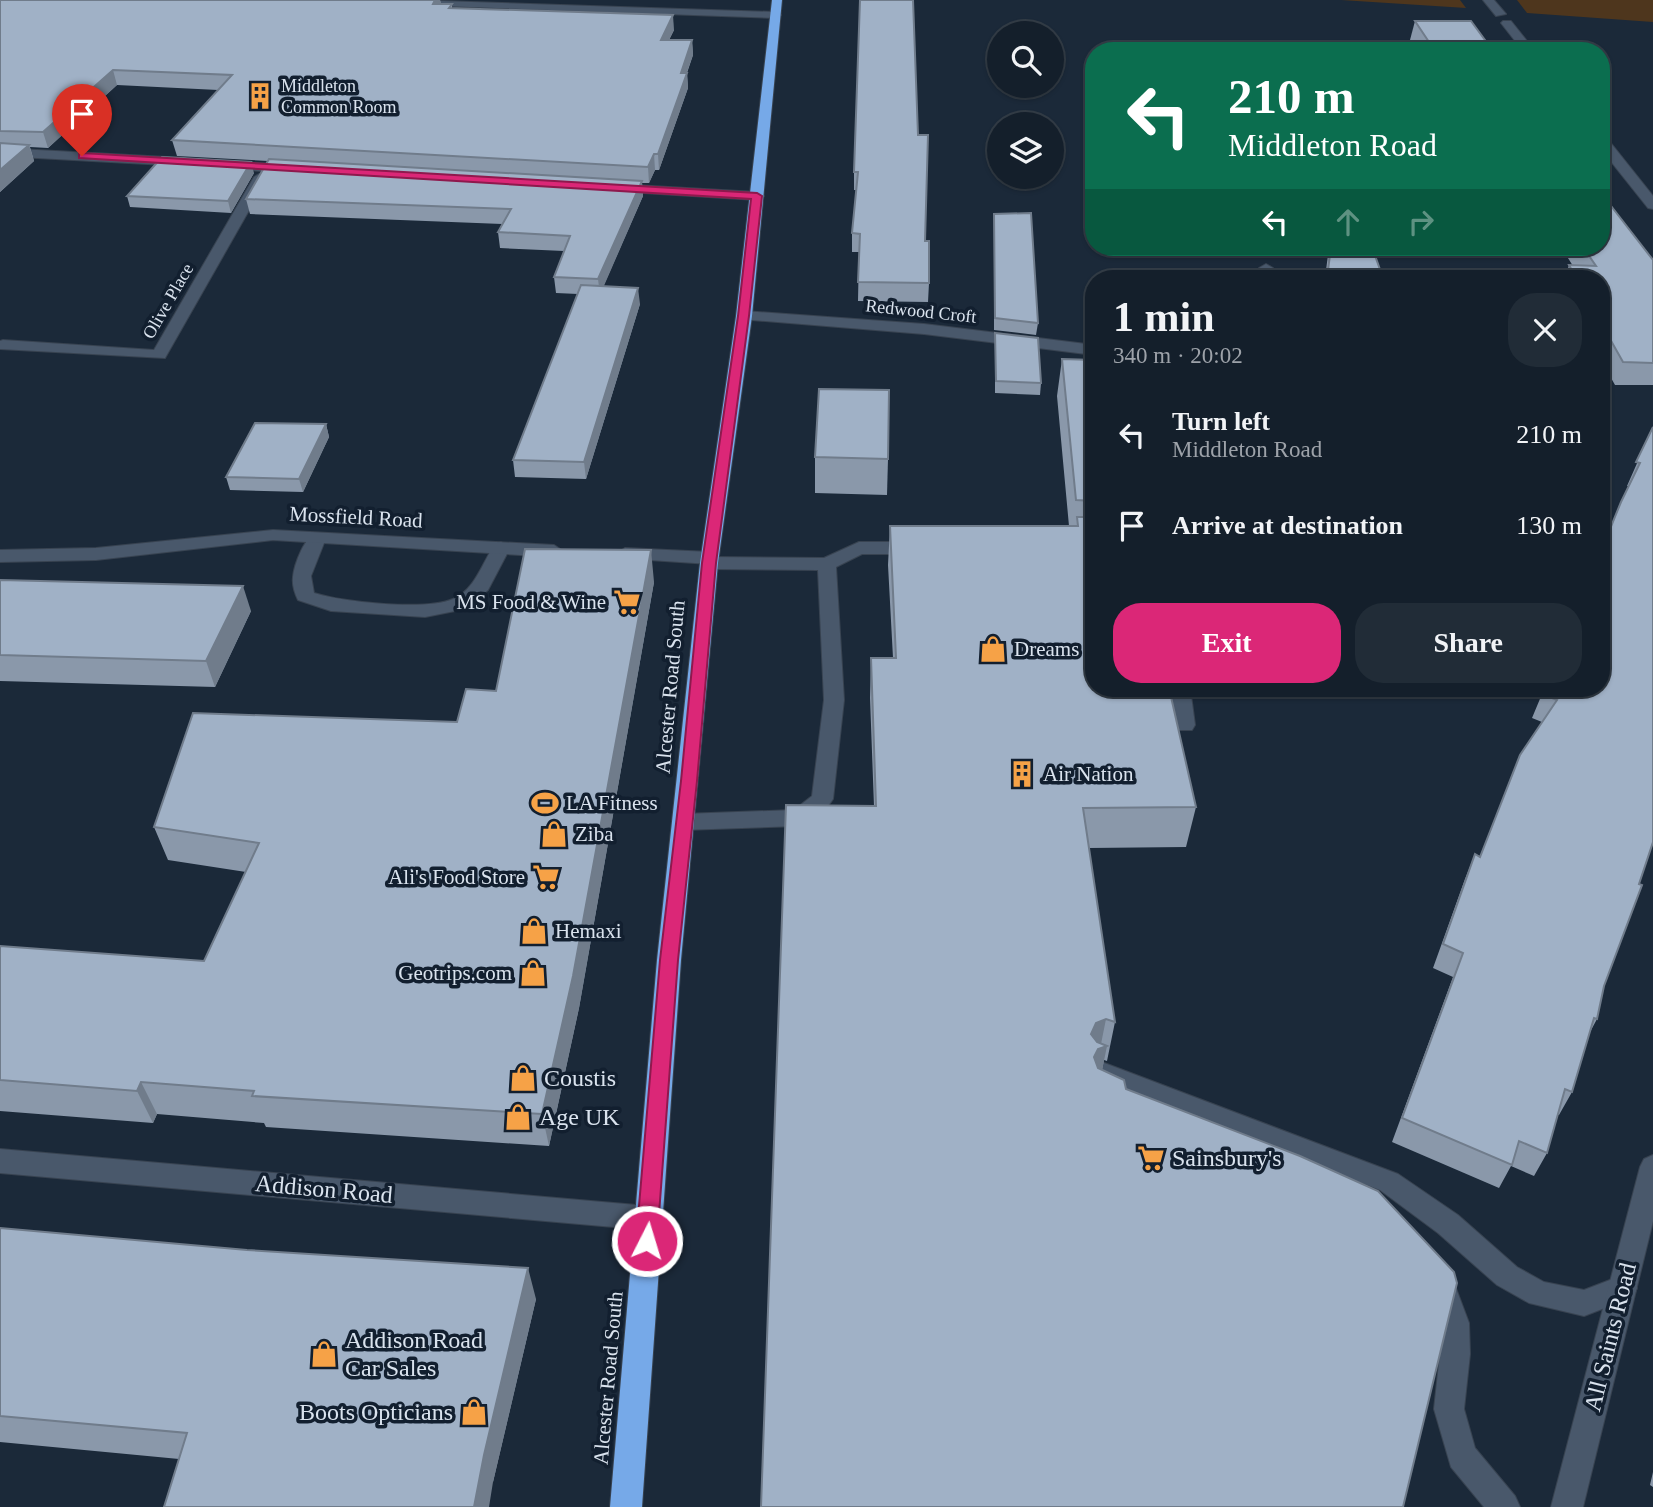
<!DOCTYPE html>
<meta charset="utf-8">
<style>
body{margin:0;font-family:Georgia,serif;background:#212c37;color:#f1f3f6;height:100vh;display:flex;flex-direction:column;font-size:26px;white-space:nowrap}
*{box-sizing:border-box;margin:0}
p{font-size:23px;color:#9da2a9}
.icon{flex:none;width:38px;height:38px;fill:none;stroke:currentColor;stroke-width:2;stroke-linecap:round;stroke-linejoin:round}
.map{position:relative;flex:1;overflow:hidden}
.side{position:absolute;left:1085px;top:270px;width:525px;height:427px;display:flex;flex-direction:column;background:#141f2b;border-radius:28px;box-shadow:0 2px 5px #0004,0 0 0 2px #333d47}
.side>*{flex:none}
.banner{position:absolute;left:1085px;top:42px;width:525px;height:214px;border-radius:28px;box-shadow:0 2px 5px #0004,0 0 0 2px #333d47;background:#0b6e4f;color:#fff;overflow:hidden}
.buttons{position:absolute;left:987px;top:21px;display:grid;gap:14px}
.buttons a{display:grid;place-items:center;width:77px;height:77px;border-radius:50%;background:#141f2b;box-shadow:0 2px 5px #0004,0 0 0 2px #333d47;font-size:35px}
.pin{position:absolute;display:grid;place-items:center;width:60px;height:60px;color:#fff;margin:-72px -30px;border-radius:50% 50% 50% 0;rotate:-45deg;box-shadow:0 0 7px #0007}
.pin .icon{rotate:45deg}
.me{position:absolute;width:77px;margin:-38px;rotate:5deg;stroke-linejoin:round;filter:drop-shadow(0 0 5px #0008)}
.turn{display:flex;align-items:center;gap:24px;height:147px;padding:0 28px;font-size:32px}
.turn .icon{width:91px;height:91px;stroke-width:2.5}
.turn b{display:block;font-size:49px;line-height:60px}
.lanes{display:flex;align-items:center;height:66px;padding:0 28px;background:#0003;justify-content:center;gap:35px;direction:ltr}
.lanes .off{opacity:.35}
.round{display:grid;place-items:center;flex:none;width:74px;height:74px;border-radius:28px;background:#212c37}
.overview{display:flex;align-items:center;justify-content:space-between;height:119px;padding:0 28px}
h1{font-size:42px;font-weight:600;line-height:52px}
.primary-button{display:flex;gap:14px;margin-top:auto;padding:14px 28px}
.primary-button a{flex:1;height:80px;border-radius:28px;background:#db2777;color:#fff;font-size:28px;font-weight:600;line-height:80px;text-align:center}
.primary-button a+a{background:#212c37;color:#f1f3f6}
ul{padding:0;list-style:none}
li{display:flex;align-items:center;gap:21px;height:91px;padding:0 28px}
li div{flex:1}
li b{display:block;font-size:26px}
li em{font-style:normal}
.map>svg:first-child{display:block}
.green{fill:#4e361d}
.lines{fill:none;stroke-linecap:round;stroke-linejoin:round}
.lane-casing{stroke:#384351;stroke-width:2}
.street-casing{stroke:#384351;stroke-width:2}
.secondary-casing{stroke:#384351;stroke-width:2}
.highway-casing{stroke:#384351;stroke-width:2}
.lane{fill:#49586b;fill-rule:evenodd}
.street{fill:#49586b;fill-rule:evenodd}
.secondary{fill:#49586b;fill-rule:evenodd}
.highway{fill:#76a9e8;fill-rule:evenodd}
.wall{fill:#8a98aa}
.shaded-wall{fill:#707c8b}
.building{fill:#a0b1c6;stroke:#707c8b;stroke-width:2}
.route{fill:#db2777;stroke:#8e194d;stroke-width:2}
.labels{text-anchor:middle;stroke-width:7;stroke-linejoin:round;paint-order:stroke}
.far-poi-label{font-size:18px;fill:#dae3ee;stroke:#121f2f;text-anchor:start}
.far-street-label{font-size:18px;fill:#dae3ee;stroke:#121f2f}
.street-label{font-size:21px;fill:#dae3ee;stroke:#121f2f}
.poi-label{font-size:21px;fill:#dae3ee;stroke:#121f2f;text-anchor:start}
.near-poi-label{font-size:24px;fill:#dae3ee;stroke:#121f2f;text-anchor:start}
.near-street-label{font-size:24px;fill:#dae3ee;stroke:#121f2f}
</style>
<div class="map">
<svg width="1653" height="1507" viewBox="0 0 1653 1507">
<rect width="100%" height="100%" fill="#1b2939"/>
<g class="green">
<polygon points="1341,0 1460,0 1466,8"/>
<polygon points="1517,0 1653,0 1653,22 1527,13"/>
</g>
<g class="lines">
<defs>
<g id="lane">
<path d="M317,533L326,538L311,576L314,593C342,602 426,611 453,599C475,590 482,563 495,544L501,542L510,548L488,590L467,608L460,610L425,617L331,611L298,600C295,594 292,585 293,577C294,565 305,535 317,533Z"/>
<path d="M859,542H916L925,548L916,554H862L836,567L844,700L833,799C826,810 811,822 799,826L683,830L675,828L672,822L675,816L683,814L794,810L812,796L824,700L818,570L709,569L700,563L709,557L824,558Z"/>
<polygon points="1170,688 1190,688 1195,725 1192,730 1178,730 1175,725"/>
<polygon points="1099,1061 1398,1174 1458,1215 1517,1267 1544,1282 1584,1290 1623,1275 1633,1279 1637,1288 1633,1297 1584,1316 1529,1303 1497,1285 1438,1233 1380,1190 1090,1079 1086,1072 1090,1065"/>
<polygon points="1441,1271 1451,1275 1469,1323 1470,1354 1464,1409 1475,1448 1515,1496 1520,1507 1484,1507 1451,1467 1434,1409 1440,1354 1441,1323 1427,1284 1431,1275"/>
</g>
<g id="street">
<polygon points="410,0 775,12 781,15 775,18 414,5 410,4"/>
<polygon points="1483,0 1494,0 1506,14 1496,16"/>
<polygon points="1503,21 1511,21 1535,51 1523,51 1501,23"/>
<polygon points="1601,136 1606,137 1653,196 1653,209 1648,208 1601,149"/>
<polygon points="0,148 185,158 192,162 185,166 0,156"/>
<polygon points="224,161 290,165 297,169 290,173 219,168 219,162"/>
<polygon points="261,173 268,177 165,358 0,349 0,341 3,340 154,350 254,177"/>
<polygon points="616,184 757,192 764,196 757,200 611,191 609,188"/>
<polygon points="1266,264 1273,268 1272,278 1258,278 1259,268"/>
<polygon points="744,311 924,324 1094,345 1094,355 924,334 739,319 736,316"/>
<polygon points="273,530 554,545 563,551 554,557 273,540 96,560 0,562 0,550 96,548"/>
<polygon points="625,548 710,552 719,558 710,564 619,558 616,554"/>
<polygon points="1653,1155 1653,1221 1583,1507 1551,1507 1640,1167 1644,1159"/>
</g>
<polygon id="secondary" points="0,1149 648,1206 658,1209 662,1218 658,1227 648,1230 0,1173"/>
<polygon id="highway" points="772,0 782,0 752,316 718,563 681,960 642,1507 610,1507 657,960 700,563 736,316"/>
</defs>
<use href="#lane" class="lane-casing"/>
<use href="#street" class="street-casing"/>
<use href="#secondary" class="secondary-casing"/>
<use href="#highway" class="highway-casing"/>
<use href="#lane" class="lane"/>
<use href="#street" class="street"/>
<use href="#secondary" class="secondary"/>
<use href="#highway" class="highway"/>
</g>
<g class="wall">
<polygon points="0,0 440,0 441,4 452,4 452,8 674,30 669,40 692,40 693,55 687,73 688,88 659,170 655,170 649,183 642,183 643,196 603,287 640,304 586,479 515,477 513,460 578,294 556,293 554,277 564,251 500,248 498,232 502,224 250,214 246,199 268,161 177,156 172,140 218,90 117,85 48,148 30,147 34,161 0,192"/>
<polygon points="1415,21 1493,51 1417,51 1410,40"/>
<polygon points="918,135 929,283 928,302 858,301 859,252 852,252 852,233 856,190 854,190 854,172"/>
<polygon points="254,173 231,213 130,207 127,196"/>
<polygon points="994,214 1038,323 1036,335 994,330"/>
<polygon points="1223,247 1307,247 1306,253 1224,250"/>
<polygon points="1329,247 1372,247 1383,278 1325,278"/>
<polygon points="1561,247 1601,247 1653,260 1653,385 1615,385 1601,360 1601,278 1565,278 1569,265 1573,266"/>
<polygon points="995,333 1041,383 1040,395 995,393"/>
<polygon points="1062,359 1094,360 1094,688 1196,807 1186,847 1089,848 1115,1022 1107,1061 1104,1060 1102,1070 1126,1089 1403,1507 874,806 870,698 871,658 893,658 888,565 890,526 1069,526 1057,396"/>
<polygon points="326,424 329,437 303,492 230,490 226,477"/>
<polygon points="1653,427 1604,986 1597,1019 1589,1034 1572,1092 1559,1115 1558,1115 1547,1153 1534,1176 1511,1166 1499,1188 1392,1142 1453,977 1433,968 1465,879 1475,854 1480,856 1542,722 1532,718 1542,694 1601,688 1629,486 1627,486"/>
<polygon points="815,457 888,459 887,495 815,493"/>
<polygon points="0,580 251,611 215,687 0,681"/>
<polygon points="654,582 579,1008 549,1146 266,1127 264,1123 157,1114 153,1123 0,1111 0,946 204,961 246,872 168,860 154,827 457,722 496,691"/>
<polygon points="0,1228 536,1299 493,1482 179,1459 0,1442"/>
<polygon points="1653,1472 1653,1487 1650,1485"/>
</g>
<g class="shaded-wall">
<polygon points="435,0 440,0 442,9 433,4"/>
<polygon points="673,15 674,30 662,54 661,40"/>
<polygon points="692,40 693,55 683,83 687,73 688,88 659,170 658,154 681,73"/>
<polygon points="113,70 117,85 48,148 43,132"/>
<polygon points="29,145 34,161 0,192 0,170"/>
<polygon points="654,154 655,170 649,183 648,167"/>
<polygon points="251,162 254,173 231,213 228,201"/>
<polygon points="642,181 643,196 600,295 598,279"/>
<polygon points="638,288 640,304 586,479 584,462"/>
<polygon points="326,424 329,437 303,492 299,479"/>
<polygon points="651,550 654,582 579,1008 549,1146 542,1114"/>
<polygon points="243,586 251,611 215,687 206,661"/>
<polygon points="1106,1019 1100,1049 1107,1046 1099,1085 1091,1034 1096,1023"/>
<polygon points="141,1082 157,1114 153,1123 137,1091"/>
<polygon points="528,1268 536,1299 493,1482 489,1507 474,1507 484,1455"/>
</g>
<g class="building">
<polygon points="0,0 435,0 433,4 452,4 449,8 673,15 661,40 692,40 681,73 687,73 658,154 654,154 648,167 172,140 232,75 113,70 43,132 0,131"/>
<polygon points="860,0 913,0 918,135 928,135 925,241 929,241 929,283 858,282 860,234 852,233 858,172 854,172"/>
<polygon points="1415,21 1471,21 1493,51 1435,51"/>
<polygon points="0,143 29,145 0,170"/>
<polygon points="162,157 251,162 228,201 127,196"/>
<polygon points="269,159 642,181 598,279 554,277 570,236 498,232 511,209 246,199"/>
<polygon points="1601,193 1653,260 1653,363 1623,362 1601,323 1601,278 1576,278 1569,265 1596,266 1583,247 1601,247"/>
<polygon points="1031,213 1038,323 995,318 994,214"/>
<polygon points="1331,247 1372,247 1383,278 1327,278"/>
<polygon points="581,285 638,288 584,462 513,460"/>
<polygon points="995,333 1038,338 1041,383 996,381"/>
<polygon points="1062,359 1094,360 1094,501 1076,500"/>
<polygon points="819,389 889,390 888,459 815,457"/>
<polygon points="255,423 326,424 299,479 226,477"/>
<polygon points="1653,427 1653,842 1639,884 1642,885 1604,986 1597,1019 1594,1018 1572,1092 1565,1089 1547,1153 1519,1141 1512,1165 1402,1118 1463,953 1443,944 1475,854 1480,857 1520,755 1557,700 1542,694 1545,688 1601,688 1601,551 1621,502 1640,463 1636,462"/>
<polygon points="1077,517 1094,517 1094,688 1169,688 1196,807 1083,808 1115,1022 1106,1019 1096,1023 1091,1034 1097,1042 1107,1046 1098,1049 1094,1057 1098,1068 1124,1080 1126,1089 1300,1156 1378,1191 1454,1272 1457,1283 1403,1507 761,1507 786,805 876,806 871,658 896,658 890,526 1078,526"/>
<polygon points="525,549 651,550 573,976 542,1114 252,1096 254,1091 141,1082 137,1091 0,1080 0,946 204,961 259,843 154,827 193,713 457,722 466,689 496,691"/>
<polygon points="0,580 243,586 206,661 0,655"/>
<polygon points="0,1228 247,1250 528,1268 484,1455 474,1507 164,1507 187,1433 0,1416"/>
</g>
<polygon class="route" points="82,153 757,193 762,196 749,316 716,563 697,781 678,960 657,1241 654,1247 647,1250 639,1247 636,1241 660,960 681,781 702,563 738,316 751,199 79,158 79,154"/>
<defs>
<symbol id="building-bare" viewBox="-9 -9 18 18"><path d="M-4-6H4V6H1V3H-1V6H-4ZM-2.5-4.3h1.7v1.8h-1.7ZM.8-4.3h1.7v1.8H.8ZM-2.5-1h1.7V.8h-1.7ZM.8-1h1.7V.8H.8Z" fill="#f6a247" stroke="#121f2f" stroke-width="2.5" paint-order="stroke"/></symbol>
<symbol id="supermarket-bare" viewBox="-9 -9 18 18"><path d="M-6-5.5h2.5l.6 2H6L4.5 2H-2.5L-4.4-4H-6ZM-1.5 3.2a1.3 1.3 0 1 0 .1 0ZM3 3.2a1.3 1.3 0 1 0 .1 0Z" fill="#f6a247" stroke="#121f2f" stroke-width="2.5" paint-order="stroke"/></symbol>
<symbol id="shop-bare" viewBox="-9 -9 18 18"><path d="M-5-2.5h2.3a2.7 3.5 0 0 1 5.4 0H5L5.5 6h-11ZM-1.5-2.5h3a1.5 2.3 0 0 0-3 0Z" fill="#f6a247" stroke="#121f2f" stroke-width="2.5" paint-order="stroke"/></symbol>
<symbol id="stadium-bare" viewBox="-9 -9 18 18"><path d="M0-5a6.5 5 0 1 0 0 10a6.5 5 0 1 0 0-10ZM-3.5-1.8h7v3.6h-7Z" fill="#f6a247" stroke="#121f2f" stroke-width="2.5" paint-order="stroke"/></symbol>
</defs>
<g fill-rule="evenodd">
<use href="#building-bare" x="241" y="77" width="38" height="38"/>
<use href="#supermarket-bare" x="608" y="583" width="38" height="38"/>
<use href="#shop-bare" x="974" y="630" width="38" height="38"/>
<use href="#building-bare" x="1003" y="755" width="38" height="38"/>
<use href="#stadium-bare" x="526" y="784" width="38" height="38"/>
<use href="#shop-bare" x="535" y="815" width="38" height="38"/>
<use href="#supermarket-bare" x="527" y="858" width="38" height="38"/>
<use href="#shop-bare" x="515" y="912" width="38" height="38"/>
<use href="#shop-bare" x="514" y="954" width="38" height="38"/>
<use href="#shop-bare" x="504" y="1059" width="38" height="38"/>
<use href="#shop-bare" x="499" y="1098" width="38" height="38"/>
<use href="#supermarket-bare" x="1132" y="1139" width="38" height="38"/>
<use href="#shop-bare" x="305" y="1335" width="38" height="38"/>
<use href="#shop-bare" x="455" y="1393" width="38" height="38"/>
</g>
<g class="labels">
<g class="far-poi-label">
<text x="281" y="92">Middleton<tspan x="281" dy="21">Common Room</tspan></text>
</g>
<g class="far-street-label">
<text transform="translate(168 301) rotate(-60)" y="6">Olive Place</text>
<text transform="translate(921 311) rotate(6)" y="6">Redwood Croft</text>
</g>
<g class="street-label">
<text transform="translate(356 517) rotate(3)" y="7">Mossfield Road</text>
<text transform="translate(670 687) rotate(-85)" y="7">Alcester Road South</text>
<text transform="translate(608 1378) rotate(-85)" y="7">Alcester Road South</text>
</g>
<g class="poi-label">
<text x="606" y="609" text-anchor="end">MS Food &amp; Wine</text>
<text x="1014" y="656">Dreams</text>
<text x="1043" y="781">Air Nation</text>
<text x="566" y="810">LA Fitness</text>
<text x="575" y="841">Ziba</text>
<text x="525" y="884" text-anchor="end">Ali's Food Store</text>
<text x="555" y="938">Hemaxi</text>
<text x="512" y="980" text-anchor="end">Geotrips.com</text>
</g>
<g class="near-poi-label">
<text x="544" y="1086">Coustis</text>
<text x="539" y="1125">Age UK</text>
<text x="1172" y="1166">Sainsbury's</text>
<text x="345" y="1348">Addison Road<tspan x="345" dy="28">Car Sales</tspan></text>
<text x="453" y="1420" text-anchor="end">Boots Opticians</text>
</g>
<g class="near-street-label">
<text transform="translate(324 1189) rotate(5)" y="8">Addison Road</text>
<text transform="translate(1610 1337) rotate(-76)" y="8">All Saints Road</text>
</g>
</g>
</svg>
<div class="buttons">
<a><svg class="icon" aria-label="search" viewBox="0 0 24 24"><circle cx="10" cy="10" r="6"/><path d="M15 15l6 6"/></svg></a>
<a><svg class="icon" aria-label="layers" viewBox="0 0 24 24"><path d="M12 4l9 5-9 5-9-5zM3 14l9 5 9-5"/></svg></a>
</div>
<div class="pin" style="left:82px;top:156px;background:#d93025"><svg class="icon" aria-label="arrive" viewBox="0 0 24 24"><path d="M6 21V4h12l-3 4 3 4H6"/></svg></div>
<svg class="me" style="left:647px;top:1241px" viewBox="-20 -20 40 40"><circle r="17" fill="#db2777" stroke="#fff" stroke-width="3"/><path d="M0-11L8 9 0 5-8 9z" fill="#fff"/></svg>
<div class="banner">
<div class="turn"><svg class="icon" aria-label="left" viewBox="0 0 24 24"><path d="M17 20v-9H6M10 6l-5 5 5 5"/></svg><div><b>210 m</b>Middleton Road</div></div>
<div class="lanes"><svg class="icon" aria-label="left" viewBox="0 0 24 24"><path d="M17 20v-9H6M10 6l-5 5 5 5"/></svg><svg class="icon off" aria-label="ahead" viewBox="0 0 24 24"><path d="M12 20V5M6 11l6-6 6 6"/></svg><svg class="icon off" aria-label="right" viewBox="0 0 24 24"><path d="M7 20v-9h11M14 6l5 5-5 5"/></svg></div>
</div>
<section class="side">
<div class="overview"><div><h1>1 min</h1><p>340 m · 20:02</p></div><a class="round"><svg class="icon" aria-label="close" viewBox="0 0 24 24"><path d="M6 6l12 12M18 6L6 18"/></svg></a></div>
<ul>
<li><svg class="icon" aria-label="left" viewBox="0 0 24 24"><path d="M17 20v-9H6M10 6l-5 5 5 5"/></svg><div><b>Turn left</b><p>Middleton Road</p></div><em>210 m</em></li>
<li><svg class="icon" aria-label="arrive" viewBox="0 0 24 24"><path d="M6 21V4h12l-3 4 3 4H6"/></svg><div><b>Arrive at destination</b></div><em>130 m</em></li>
</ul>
<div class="primary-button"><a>Exit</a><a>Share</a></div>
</section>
</div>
